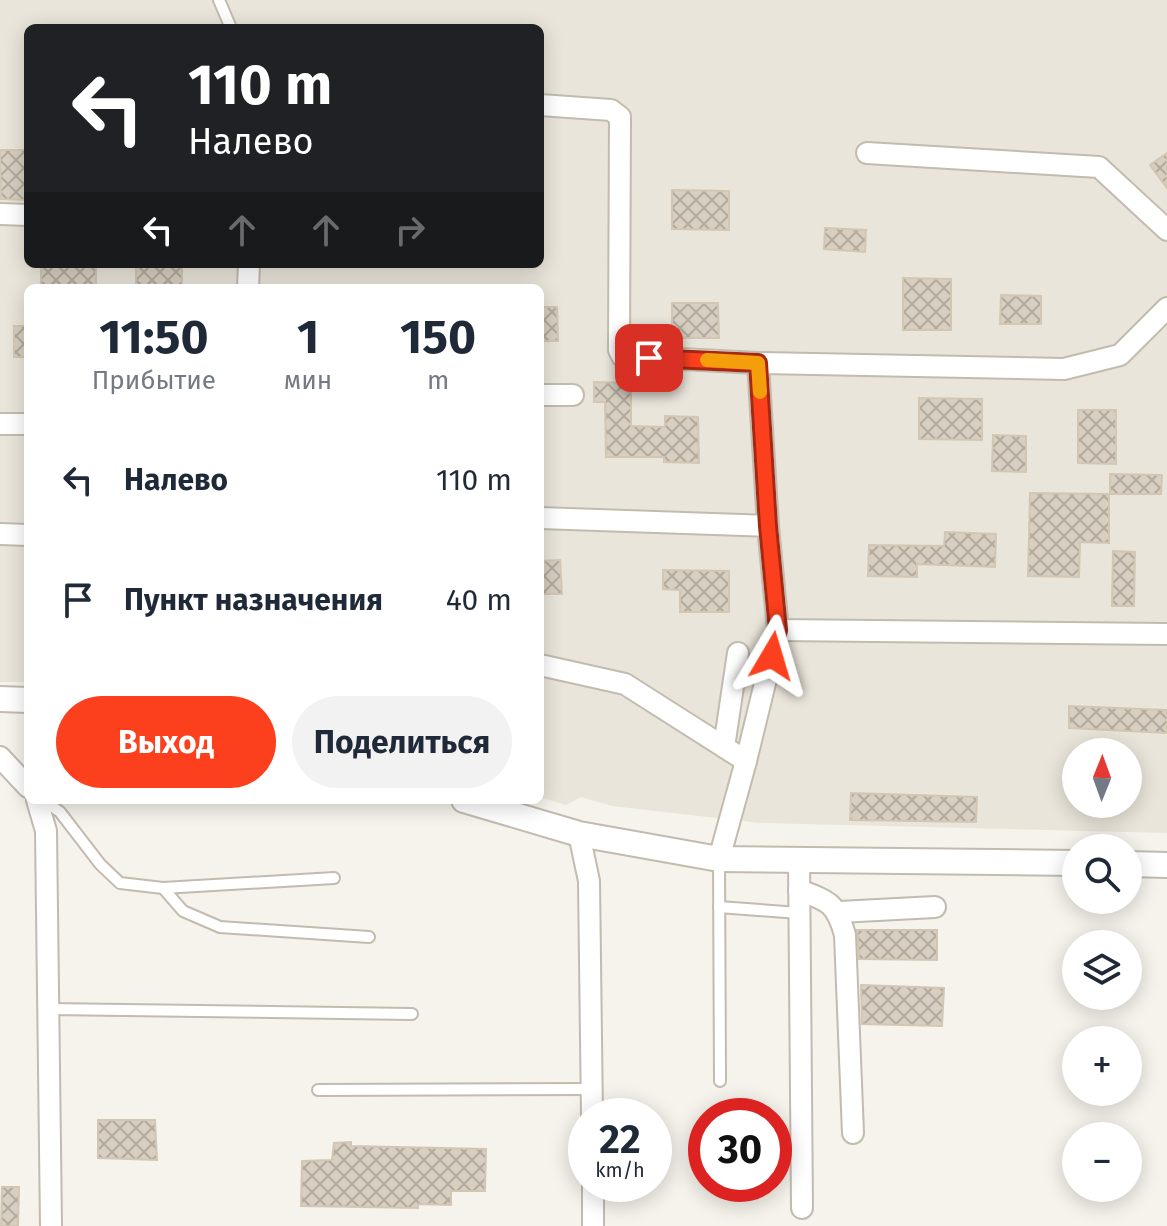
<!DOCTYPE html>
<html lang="ru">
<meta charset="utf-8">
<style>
body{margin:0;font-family:"Fira Sans",sans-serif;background:#f2f2f3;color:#1f2937;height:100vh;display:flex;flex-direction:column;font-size:30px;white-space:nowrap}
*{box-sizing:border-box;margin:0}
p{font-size:26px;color:#747a83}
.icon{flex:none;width:44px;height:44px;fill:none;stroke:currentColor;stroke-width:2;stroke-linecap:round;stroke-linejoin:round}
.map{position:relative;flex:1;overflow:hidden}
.drawer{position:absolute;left:24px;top:284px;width:520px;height:520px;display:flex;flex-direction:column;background:#fff;border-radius:12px;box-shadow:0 4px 20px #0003}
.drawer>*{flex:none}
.banner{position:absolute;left:24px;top:24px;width:520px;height:244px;border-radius:12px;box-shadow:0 4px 20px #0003;background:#202124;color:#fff;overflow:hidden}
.needle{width:52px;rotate:1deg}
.fabs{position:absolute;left:1062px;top:738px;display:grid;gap:16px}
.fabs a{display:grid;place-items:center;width:80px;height:80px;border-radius:50%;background:#fff;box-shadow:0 4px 20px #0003;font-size:40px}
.speed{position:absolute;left:568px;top:1098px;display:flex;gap:16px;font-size:40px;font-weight:700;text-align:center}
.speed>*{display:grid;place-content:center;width:104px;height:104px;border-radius:50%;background:#fff;box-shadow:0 4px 20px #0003;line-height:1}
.speed small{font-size:20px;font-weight:400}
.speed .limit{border:12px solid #d22;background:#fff;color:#111}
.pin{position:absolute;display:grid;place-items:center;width:68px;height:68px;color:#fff;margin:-34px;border-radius:16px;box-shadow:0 4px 12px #0006}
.me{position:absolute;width:88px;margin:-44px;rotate:7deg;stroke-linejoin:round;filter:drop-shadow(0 0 6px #0008)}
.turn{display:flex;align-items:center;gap:28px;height:168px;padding:0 32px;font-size:36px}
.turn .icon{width:104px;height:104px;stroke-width:2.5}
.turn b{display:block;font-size:56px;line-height:68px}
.lanes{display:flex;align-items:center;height:76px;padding:0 32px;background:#0003;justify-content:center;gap:40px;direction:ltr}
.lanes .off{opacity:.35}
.eta{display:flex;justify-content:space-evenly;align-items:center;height:136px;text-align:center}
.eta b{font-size:48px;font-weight:700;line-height:56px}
.button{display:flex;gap:16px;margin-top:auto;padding:16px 32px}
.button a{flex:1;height:92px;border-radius:48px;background:#fc3f1d;color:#fff;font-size:32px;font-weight:700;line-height:92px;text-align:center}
.button a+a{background:#f2f2f3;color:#1f2937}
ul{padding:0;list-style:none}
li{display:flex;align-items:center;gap:24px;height:120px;padding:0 32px}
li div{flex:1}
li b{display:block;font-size:30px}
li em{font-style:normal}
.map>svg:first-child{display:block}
.residential{fill:#eae5da;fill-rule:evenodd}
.building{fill:url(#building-cross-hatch);stroke:#d3c7b4;stroke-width:2}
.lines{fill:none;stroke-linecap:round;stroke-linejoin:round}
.service-casing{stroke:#c2bbae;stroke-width:14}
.minor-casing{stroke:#c2bbae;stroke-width:24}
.tertiary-casing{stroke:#c2bbae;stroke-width:28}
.service{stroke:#fff;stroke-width:10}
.minor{stroke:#fff;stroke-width:20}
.tertiary{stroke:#fff;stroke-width:24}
.route-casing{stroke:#a42913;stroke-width:20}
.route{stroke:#fc3f1d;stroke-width:14}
.slow{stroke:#f59e0b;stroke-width:14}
</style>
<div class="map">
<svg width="1167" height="1226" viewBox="0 0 1167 1226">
<defs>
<pattern id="building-cross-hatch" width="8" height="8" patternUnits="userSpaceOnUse" patternTransform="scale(2)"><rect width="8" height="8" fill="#d8cfc1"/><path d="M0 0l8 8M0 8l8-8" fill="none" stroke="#b1aa9e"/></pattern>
</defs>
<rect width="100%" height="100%" fill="#f6f3ec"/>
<path class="residential" d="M0,0H1167V833L760,823L612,806L581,797L566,805L540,797V288H28V682H0ZM28,28H540V264H28ZM1076,752H1128V804H1076Z"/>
<g class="building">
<polygon points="0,150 28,150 28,200 1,199"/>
<polygon points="1167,153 1167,188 1150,165"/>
<polygon points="672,190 729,191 729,230 672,229"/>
<polygon points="825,228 866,230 865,252 824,249"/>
<polygon points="41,264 96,264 96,287 41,286"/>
<polygon points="136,264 182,264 182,286 136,285"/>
<polygon points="903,278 951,279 951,330 903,330"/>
<polygon points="1001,295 1041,296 1041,324 1000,324"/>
<polygon points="672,303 718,303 719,338 672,338"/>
<polygon points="540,307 557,307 558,341 540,341"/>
<rect x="14" y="326" width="14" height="31"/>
<polygon points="594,382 631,383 631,426 665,427 665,416 698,417 699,463 664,462 664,457 606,457 605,402 594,402"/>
<polygon points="919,398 982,399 982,440 919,439"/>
<polygon points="1078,410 1116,410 1116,464 1078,463"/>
<polygon points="993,435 1026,436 1026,472 992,471"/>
<polygon points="1110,474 1162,475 1161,494 1110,494"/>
<polygon points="1030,493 1109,494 1109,543 1080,542 1079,577 1028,576"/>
<polygon points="945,532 996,534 995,567 917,564 917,577 868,576 869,545 944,546"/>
<polygon points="1113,551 1135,552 1134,606 1112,606"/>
<polygon points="560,560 562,594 540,594 540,561"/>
<polygon points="663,570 729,571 729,612 680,612 680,590 663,589"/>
<polygon points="1069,706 1167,710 1167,733 1069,728"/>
<polygon points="851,793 977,797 976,822 850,820"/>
<polygon points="857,930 937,930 937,960 859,959"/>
<polygon points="861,985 944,988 942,1026 862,1024"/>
<polygon points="98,1120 155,1120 157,1160 98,1158"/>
<polygon points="351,1142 351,1146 486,1149 485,1191 451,1191 451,1205 418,1204 418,1208 301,1206 302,1161 332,1160 334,1143"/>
<polygon points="2,1187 19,1187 18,1226 1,1226"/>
</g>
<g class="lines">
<defs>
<g id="service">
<polyline points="219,0 231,28"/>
<polyline points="43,800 60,812 100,864 120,883 163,888 334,878"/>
<polyline points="719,859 720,1081"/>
<polyline points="163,888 183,911 220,927 369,937"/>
<polyline points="719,907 799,913"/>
<polyline points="48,1009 412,1014"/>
<polyline points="318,1090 591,1089"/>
</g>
<g id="minor">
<polyline points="540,105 611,110 620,117 619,350 622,356 758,363"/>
<polyline points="867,153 1099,167 1167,230"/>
<polyline points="0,214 28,215"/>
<polyline points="248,288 249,264"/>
<polyline points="540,395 573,395"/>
<polyline points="0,424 28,424"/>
<polyline points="540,518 768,526"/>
<polyline points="0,534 28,535"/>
<polyline points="778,630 1167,634"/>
<polyline points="540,665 625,684 746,761"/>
<polyline points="724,747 738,653"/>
<polyline points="0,757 28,787"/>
<polyline points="37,800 46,831 51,1226"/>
<polyline points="579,834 589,881 592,1116"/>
<polyline points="719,859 746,761 778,630 768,526 758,363 1064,369 1120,355 1167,308"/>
<polyline points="799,860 802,1208"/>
<path d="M799,890C829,901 836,903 845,935L853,1133"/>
<polyline points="839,912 935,907"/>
<polyline points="593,1184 593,1226"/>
</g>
<g id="tertiary">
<polyline points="0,699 28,700"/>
<polyline points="464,800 579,834 719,859 1076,863"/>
<polyline points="1128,864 1167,865"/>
</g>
</defs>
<use href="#service" class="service-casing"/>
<use href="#minor" class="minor-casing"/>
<use href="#tertiary" class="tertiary-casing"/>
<use href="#service" class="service"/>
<use href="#minor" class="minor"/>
<use href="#tertiary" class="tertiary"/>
</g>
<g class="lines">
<defs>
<polyline id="route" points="649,358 758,363 768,526 778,630 772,656"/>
</defs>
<use href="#route" class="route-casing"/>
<use href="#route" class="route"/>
<polyline class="slow" points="707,360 758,363 760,392"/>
</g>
</svg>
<div class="fabs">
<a><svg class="needle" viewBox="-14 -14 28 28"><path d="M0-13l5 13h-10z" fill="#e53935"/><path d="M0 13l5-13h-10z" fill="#747a83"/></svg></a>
<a><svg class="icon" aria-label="search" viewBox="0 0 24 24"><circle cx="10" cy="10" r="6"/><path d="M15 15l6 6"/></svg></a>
<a><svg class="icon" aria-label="layers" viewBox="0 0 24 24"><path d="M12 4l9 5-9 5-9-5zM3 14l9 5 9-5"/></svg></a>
<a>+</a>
<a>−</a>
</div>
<div class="speed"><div>22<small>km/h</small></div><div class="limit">30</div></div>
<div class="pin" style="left:649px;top:358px;background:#d93025"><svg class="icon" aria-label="arrive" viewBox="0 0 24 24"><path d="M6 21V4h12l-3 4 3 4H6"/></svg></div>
<svg class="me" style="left:772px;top:656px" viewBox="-20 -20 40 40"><path d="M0-17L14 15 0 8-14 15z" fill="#fc3f1d" stroke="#fff" stroke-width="4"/></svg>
<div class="banner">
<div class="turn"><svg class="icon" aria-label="left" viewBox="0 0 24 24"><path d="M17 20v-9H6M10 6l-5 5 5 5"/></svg><div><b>110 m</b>Налево</div></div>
<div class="lanes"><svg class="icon" aria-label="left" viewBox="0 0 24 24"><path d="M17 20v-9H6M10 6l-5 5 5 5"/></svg><svg class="icon off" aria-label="ahead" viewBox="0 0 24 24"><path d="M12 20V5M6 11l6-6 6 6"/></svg><svg class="icon off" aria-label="ahead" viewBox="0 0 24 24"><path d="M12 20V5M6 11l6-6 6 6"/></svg><svg class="icon off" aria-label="right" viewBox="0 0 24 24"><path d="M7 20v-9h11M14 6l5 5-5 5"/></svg></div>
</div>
<section class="drawer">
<div class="eta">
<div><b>11:50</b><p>Прибытие</p></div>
<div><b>1</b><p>мин</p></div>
<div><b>150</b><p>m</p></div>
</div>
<ul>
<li><svg class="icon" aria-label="left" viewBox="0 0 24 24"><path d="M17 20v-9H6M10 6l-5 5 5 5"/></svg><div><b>Налево</b></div><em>110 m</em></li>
<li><svg class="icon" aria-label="arrive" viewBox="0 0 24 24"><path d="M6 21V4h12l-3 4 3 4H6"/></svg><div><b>Пункт назначения</b></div><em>40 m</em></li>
</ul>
<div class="button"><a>Выход</a><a>Поделиться</a></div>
</section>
</div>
